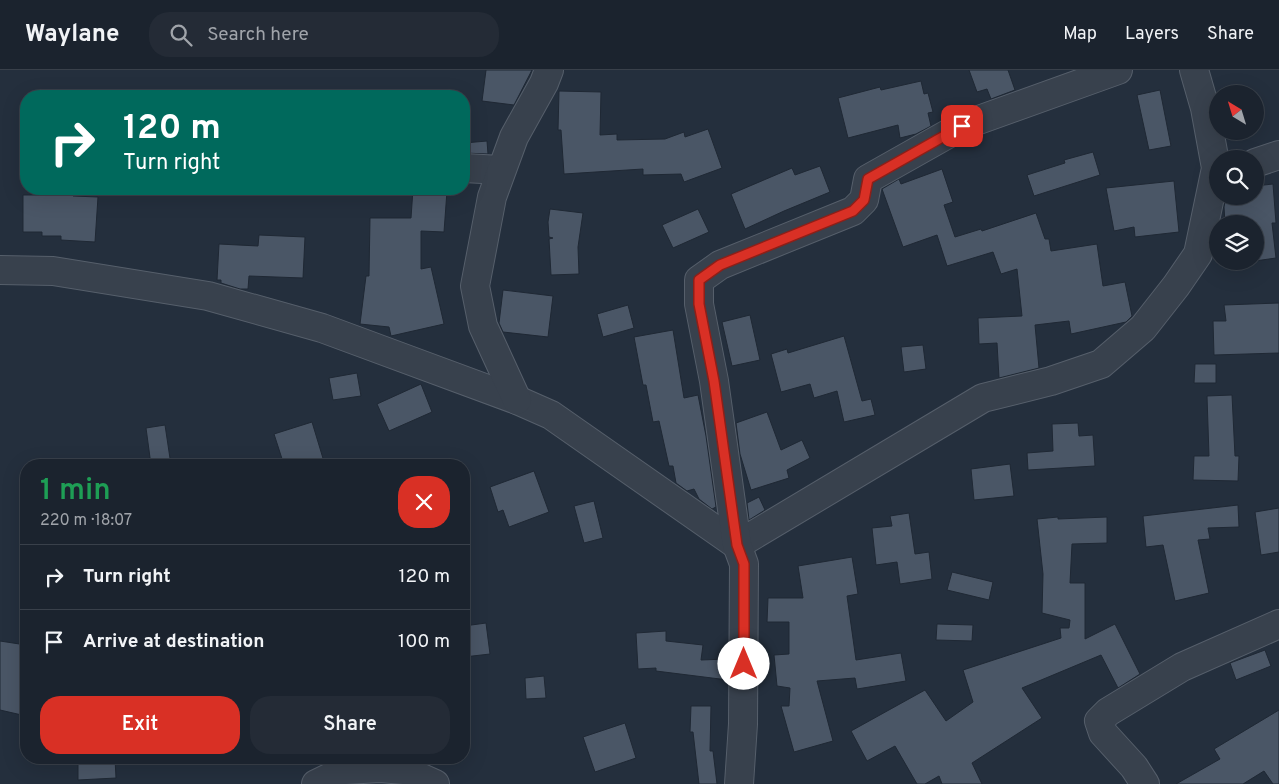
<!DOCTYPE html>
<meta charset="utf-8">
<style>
body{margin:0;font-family:Overpass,sans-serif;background:#242b36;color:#f1f3f6;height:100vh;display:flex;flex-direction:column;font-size:19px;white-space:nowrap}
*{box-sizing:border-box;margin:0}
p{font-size:16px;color:#a0a4aa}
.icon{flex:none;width:28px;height:28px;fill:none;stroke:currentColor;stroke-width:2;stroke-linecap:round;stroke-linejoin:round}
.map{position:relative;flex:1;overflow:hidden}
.drawer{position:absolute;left:20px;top:389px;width:450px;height:305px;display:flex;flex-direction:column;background:#1b232e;border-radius:20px;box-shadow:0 5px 20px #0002,0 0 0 1px #39404a}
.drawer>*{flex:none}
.top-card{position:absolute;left:20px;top:20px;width:450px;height:105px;border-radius:20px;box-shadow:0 5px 20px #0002,0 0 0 1px #39404a;background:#00695c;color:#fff;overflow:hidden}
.needle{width:32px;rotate:322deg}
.controls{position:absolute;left:1209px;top:15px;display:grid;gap:10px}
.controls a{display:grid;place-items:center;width:55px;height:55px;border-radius:50%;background:#1b232e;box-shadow:0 5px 20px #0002,0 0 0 1px #39404a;font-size:25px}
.pin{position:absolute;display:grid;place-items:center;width:42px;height:42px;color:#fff;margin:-21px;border-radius:10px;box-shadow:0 2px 8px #0006}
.me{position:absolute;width:55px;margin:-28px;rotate:0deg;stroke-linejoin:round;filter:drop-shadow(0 0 4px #0008)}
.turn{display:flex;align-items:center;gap:18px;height:105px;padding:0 20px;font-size:22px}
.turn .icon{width:65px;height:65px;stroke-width:2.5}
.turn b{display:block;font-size:35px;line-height:42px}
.round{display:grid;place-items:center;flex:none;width:52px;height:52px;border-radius:20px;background:#242b36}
.overview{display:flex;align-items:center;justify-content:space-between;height:85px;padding:0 20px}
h1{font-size:30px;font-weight:600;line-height:38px;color:#1e9e55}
.cta{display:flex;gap:10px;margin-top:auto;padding:10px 20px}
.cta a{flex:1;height:58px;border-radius:20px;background:#d93025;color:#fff;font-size:20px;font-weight:600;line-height:58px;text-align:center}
.cta a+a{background:#242b36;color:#f1f3f6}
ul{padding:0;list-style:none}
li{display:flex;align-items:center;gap:15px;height:65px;padding:0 20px;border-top:1px solid #39404a}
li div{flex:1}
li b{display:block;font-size:19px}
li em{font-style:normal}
header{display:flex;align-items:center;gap:30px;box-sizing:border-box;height:70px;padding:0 25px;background:#1b232e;border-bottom:1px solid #39404a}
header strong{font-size:24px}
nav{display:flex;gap:28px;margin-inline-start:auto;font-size:18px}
.search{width:350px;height:45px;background:#242b36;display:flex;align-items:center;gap:12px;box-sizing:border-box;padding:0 18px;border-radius:20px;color:#a0a4aa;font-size:19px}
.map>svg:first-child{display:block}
.building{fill:#4a5666;stroke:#1f2834}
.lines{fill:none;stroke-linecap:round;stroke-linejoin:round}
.minor-casing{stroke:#565f6b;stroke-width:30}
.minor{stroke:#38414d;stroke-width:28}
.route-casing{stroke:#8d1f18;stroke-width:12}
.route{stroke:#d93025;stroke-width:9}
</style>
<header>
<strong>Waylane</strong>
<div class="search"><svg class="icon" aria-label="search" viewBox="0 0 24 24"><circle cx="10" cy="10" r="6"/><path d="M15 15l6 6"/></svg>Search here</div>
<nav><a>Map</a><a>Layers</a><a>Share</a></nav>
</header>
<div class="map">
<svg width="1279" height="714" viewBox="0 0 1279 714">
<rect width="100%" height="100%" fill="#242f3d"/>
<g class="building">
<polygon points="486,0 532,0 514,35 482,31"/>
<polygon points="969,0 1008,0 1015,20 991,29 987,19 977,22"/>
<polygon points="921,11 924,24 928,23 933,42 928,43 931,56 916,64 900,68 898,55 848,68 838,28 880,17 881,20"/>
<polygon points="1160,20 1171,76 1149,80 1137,25"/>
<polygon points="559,21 601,22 600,65 617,64 617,70 665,69 684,62 685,67 708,59 722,98 684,112 681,104 643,105 643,99 564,104 561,60 558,60"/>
<polygon points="487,71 488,84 464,83 464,73"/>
<polygon points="1093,82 1100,105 1034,126 1027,105 1065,93 1064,90"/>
<polygon points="820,96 830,122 784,141 745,159 731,124 792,98 795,105"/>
<polygon points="942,99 953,132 944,135 955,167 981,159 982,161 1036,143 1045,169 1049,169 1051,181 1097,174 1103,216 1125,212 1132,246 1126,252 1071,264 1069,251 1035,255 1039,298 999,308 997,273 979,274 978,248 1022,246 1017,199 1001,204 993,182 947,196 937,165 903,177 882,119 899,109 901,114"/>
<polygon points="1174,111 1179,162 1135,167 1134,157 1114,161 1106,118"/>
<polygon points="1273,114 1276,153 1272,153 1276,188 1255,191 1255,154 1225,154 1224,137 1226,126 1255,126 1255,116"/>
<polygon points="44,119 73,119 73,126 98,127 95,172 61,170 61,166 42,166 42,162 23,162 23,125 44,125"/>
<polygon points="413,119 447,121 444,162 421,161 421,199 431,197 444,254 391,266 389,257 360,254 366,206 369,206 370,148 411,148"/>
<polygon points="550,139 583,143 578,177 579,204 551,205 549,169 553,168 549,167 548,152"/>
<polygon points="698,139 709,162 673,178 662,155"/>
<polygon points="259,165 305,167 303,208 249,206 248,219 240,219 221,213 221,210 217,210 219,174 258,176"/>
<polygon points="503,220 553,226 548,267 503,262 499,253"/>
<polygon points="1279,233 1279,283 1214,285 1213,251 1226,251 1224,235"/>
<polygon points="628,235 634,258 603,267 597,244"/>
<polygon points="750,245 760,290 732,296 722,252"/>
<polygon points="673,260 684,328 698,325 706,366 716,437 712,439 699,429 694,419 687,421 676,413 673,396 669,396 659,351 653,352 646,315 643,315 634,267"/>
<polygon points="844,266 862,331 871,329 875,345 844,352 837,321 814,328 810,314 781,322 771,284 787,279 788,283"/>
<polygon points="923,275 926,299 904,302 901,277"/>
<polygon points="1195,294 1216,294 1216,313 1194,313"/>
<polygon points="357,303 361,326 333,330 329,308"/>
<polygon points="421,314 432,342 389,361 377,334"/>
<polygon points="1232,325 1235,386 1239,386 1238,411 1193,410 1194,386 1209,386 1207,326"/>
<polygon points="767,342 781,380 802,370 810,388 787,400 789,408 751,420 740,384 736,353"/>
<polygon points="312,352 325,395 284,395 274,364"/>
<polygon points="1078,353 1079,366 1093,365 1095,396 1028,400 1027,383 1053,381 1052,354"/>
<polygon points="165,355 171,395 151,395 146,358"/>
<polygon points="1010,394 1014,426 974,430 971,399"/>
<polygon points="534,401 549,442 509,457 503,440 498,442 490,417"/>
<polygon points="759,427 765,440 749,450 747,433"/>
<polygon points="594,431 603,468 584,473 574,436"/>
<polygon points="1238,435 1239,457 1208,458 1210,469 1198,470 1209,523 1175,531 1163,475 1146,477 1143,446"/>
<polygon points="1279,438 1279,482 1261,485 1255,442"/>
<polygon points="909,443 915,484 929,482 932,509 900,514 897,492 876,495 872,458 892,456 890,446"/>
<polygon points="1058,447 1058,449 1107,447 1107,473 1072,474 1070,513 1085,513 1085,569 1115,554 1140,604 1118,618 1101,585 1022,618 1042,648 972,693 982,714 942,714 939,706 925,714 917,714 895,676 867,691 851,661 925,620 946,651 973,632 963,600 1061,568 1060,558 1069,558 1070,550 1042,543 1043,504 1037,449"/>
<polygon points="852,487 858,524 847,526 856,590 901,583 906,611 857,619 855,608 817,611 833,671 794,682 781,636 789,636 790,618 777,616 774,585 789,584 789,552 767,552 768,528 803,528 798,496"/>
<polygon points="952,502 993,512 989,530 947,520"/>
<polygon points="486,553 490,584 464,587 464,556"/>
<polygon points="937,554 973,555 972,571 936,570"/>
<polygon points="666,561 666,571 703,575 701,590 727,589 728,610 656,601 656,598 638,599 636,563"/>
<polygon points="0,571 26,575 26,646 0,640"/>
<polygon points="1265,580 1271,596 1236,610 1230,593"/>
<polygon points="544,606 546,628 526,629 525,608"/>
<polygon points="691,636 711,636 710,681 713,681 717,714 699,714 693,662 690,662"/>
<polygon points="1279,640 1279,714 1273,714 1264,701 1243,714 1176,714 1220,689 1214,679"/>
<polygon points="625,653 636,688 595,702 583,667"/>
<polygon points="115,688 116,708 78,710 78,689"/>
</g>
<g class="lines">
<defs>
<g id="minor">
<polyline points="1255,93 1279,85"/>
<polyline points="464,98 501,100"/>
<polyline points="0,200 53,201 208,226 322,258 517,330 551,345 737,475"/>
<polyline points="517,330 483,256 475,216 492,127 514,67 544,13 549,0"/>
<polyline points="737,475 983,328 1051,311 1101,294 1143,258 1176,216 1198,184 1216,98 1205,38 1194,0"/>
<polyline points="316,714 345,700 380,698 404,700 435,714"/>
<polyline points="739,714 743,654 744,494 737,475 714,311 699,234 699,210 720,195 853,141 864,130 868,109 962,56 1118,0"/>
<polyline points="1145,714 1134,697 1103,663 1099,651 1108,642 1182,597 1279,554"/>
</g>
</defs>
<use href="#minor" class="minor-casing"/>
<use href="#minor" class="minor"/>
</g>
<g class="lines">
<defs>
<polyline id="route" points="744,594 744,494 737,475 714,311 699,234 699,210 720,195 853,141 864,130 868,109 962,56"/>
</defs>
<use href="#route" class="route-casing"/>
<use href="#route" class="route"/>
</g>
</svg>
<div class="controls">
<a><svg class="needle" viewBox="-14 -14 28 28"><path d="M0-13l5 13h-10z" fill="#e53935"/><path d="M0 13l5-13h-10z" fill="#a0a4aa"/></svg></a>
<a><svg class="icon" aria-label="search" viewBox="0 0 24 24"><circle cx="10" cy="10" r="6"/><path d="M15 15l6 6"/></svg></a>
<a><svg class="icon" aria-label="layers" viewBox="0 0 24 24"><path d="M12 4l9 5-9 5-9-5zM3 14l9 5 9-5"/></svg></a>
</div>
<div class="pin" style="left:962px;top:56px;background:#d93025"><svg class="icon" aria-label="arrive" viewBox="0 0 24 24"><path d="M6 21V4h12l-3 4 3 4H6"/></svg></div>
<svg class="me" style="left:744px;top:594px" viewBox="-20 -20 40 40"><circle r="19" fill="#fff"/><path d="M0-13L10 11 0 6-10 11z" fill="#d93025"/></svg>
<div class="top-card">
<div class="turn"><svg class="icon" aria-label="right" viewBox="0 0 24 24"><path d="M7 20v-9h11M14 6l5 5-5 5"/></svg><div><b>120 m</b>Turn right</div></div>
</div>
<section class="drawer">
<div class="overview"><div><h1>1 min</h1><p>220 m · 18:07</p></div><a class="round" style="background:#d93025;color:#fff"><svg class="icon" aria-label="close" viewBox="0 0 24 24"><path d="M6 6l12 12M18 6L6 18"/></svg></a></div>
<ul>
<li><svg class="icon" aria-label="right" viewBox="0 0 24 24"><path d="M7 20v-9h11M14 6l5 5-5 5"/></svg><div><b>Turn right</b></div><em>120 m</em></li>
<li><svg class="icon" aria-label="arrive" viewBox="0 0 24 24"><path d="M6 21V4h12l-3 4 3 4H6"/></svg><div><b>Arrive at destination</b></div><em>100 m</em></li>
</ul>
<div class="cta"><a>Exit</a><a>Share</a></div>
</section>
</div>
